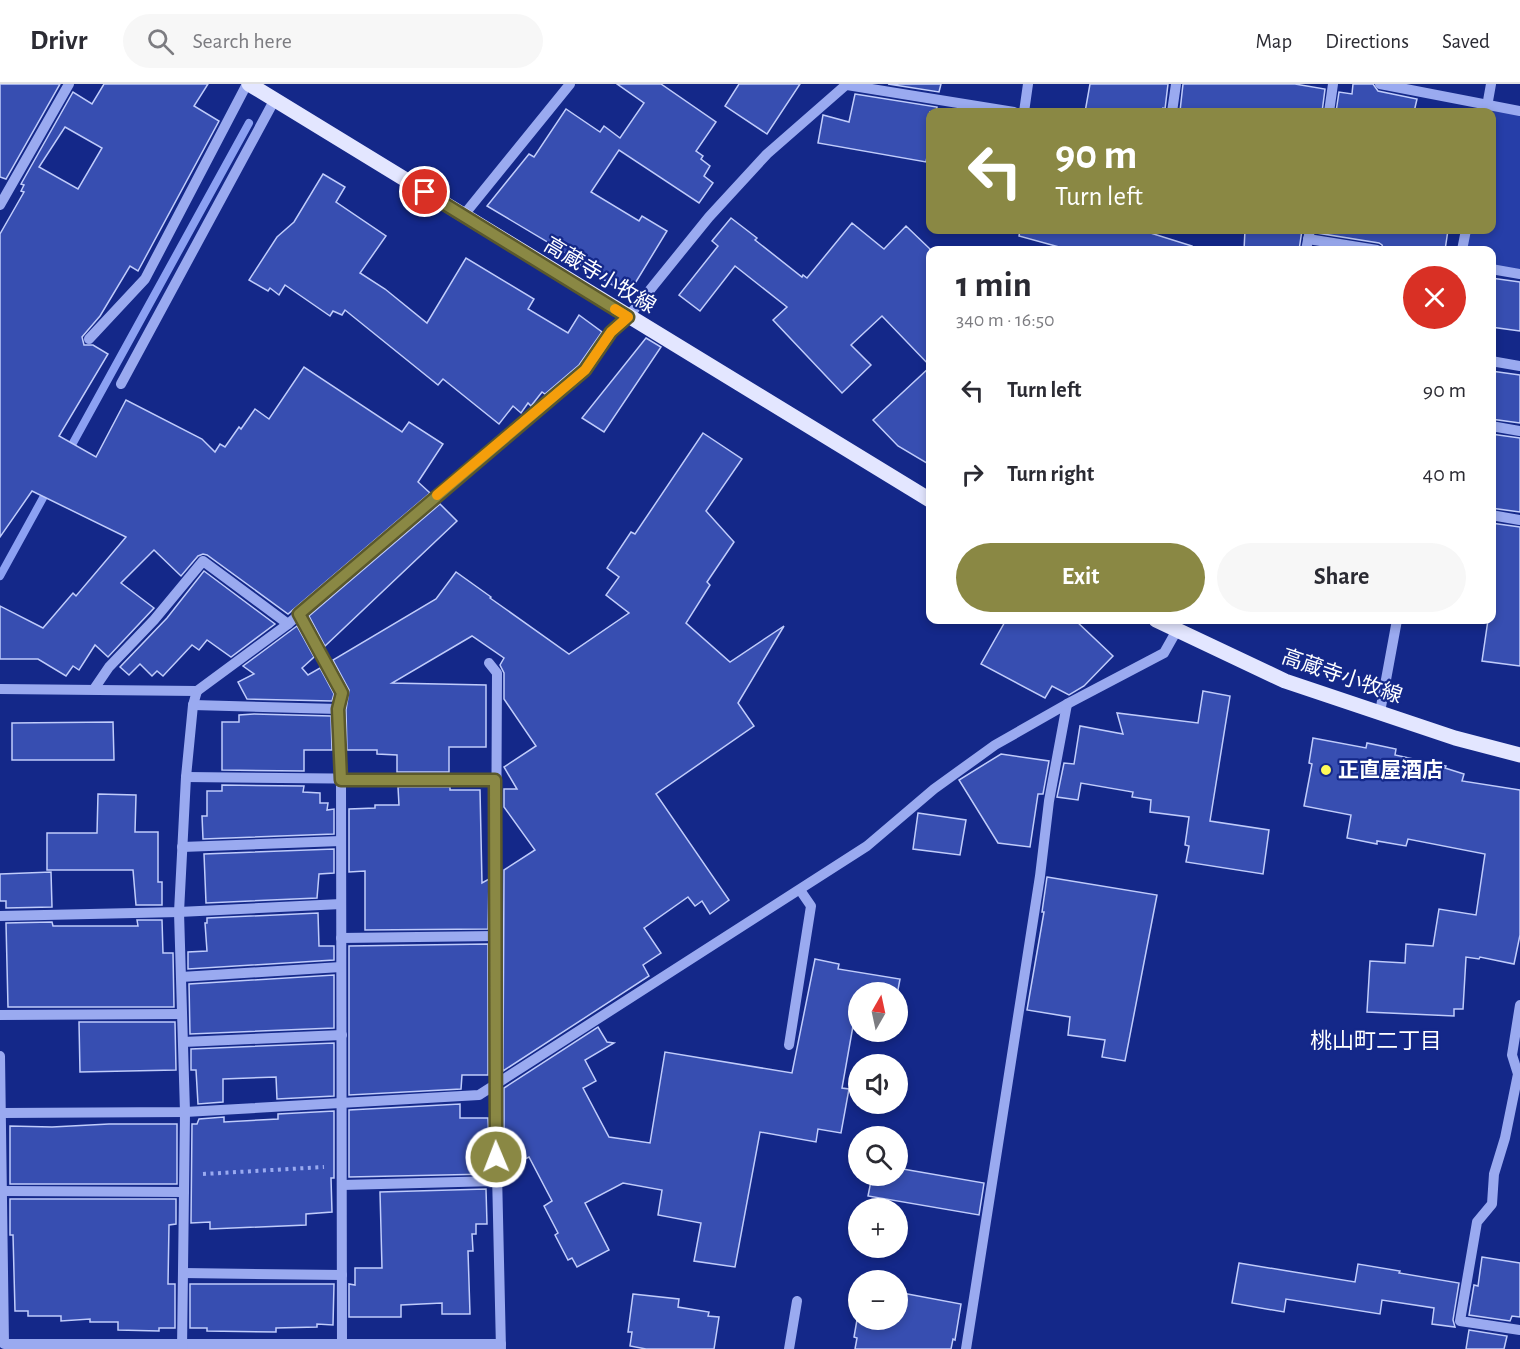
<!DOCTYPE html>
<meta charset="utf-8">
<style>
body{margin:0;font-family:"Alegreya Sans","Noto Sans JP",sans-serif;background:#f7f7f7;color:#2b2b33;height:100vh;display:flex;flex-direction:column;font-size:22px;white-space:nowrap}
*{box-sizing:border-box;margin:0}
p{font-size:20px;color:#7c7c81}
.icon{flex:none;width:33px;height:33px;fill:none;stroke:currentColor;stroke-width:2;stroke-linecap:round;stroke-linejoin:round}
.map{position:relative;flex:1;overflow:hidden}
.drawer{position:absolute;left:926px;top:162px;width:570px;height:378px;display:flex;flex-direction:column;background:#fff;border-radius:12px;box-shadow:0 3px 9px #0003}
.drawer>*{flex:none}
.hud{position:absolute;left:926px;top:24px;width:570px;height:126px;border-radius:12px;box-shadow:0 3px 9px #0003;background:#8a8844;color:#fff;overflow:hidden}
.needle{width:39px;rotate:9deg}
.controls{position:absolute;left:848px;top:898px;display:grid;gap:12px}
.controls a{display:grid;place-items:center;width:60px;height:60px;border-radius:50%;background:#fff;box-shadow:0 3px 9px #0003;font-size:30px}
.pin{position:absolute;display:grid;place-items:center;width:51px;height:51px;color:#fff;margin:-26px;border:3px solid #fff;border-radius:50%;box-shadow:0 2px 6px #0007}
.me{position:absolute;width:66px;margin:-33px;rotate:359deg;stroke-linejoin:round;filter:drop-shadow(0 0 4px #0008)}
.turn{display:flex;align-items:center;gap:21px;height:126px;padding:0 30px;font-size:27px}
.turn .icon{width:78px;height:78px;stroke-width:2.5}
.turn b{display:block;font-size:42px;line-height:51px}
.round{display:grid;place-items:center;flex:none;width:63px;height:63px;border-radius:32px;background:#f7f7f7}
.headline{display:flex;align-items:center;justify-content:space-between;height:102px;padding:0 30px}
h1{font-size:36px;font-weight:700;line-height:45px}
.primary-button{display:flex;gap:12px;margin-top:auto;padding:12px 30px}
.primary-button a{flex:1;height:69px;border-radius:36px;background:#8a8844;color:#fff;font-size:24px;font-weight:700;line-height:69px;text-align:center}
.primary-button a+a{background:#f7f7f7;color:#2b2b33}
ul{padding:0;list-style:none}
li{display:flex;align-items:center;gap:18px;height:84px;padding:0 30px}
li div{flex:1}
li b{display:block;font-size:22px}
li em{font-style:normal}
header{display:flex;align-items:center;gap:36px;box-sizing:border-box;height:84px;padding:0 30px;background:#fff;border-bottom:2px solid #e1e1e2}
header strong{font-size:28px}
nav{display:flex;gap:33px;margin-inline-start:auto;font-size:21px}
.search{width:420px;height:54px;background:#f7f7f7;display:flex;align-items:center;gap:15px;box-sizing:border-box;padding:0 21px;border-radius:33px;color:#7c7c81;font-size:22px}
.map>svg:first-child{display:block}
.green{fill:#263ea8}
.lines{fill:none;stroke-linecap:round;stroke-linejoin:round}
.stream{stroke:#8ca1f3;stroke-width:8}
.building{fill:#374eb1;stroke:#c0ccfb;stroke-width:1.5;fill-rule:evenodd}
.path{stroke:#9aaaf0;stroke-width:4;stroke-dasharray:3 4.5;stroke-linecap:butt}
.minor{stroke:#9aaaf0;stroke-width:10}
.major{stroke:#e3e6ff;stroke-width:15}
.route-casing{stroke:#5a582c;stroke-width:15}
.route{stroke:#8a8844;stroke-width:10}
.slow{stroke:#f59e0b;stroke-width:10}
.poi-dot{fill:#fffa59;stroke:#142889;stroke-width:2}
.labels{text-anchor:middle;stroke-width:4.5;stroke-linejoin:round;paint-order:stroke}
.street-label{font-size:21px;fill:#fff;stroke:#142889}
.poi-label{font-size:21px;font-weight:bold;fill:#fff;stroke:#142889;text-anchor:start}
.neighbourhood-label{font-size:22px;fill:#fff;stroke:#142889}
</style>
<header>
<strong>Drivr</strong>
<div class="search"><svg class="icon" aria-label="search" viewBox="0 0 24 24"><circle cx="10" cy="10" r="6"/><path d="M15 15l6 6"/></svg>Search here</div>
<nav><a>Map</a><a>Directions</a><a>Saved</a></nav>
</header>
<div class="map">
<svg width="1520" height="1265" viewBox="0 0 1520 1265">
<rect width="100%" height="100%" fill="#142889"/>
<polygon class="green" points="1487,22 1520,27 1520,190 1491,185 1491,166 1463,166 1466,146 1491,146 1491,28"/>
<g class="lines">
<g class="stream">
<polyline points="68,368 249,39"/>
<polyline points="0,492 49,403"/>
</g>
</g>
<g class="building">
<polygon points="0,0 60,0 6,95 0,93"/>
<path d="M104,0H208L194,22L219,37L138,187L130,182L100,232L82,253L84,261H93L108,270L59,352L96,373L126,316L202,355L215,368L220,360L225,363L239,343L241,345L255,325L269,335L304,283L402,348L409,338L443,360L418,398L430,409L288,530L207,471L203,470L198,472L181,492L154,466L121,499L154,524L108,573L95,561L79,586L73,582L66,592L38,575H0V522L43,544L73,509L76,512L126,453L32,407L0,453V150L24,108L21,107L24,101L21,100L73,8L92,20ZM65,43L102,64L78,105L39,83Z"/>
<polygon points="617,0 661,0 716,38 696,67 703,72 701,75 710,82 704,92 713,99 699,119 619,66 591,108 639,137 642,132 667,147 634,201 617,204 570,174 571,172 487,122 529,70 534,73 566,25 600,48 604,42 620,54 644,19"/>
<polygon points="739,0 800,0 767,50 725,22"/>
<polygon points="888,0 941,0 939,8"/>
<polygon points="1090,0 1168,0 1165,25 1163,24 1162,28 1085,28"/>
<polygon points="1183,0 1295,0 1325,5 1322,28 1188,28 1180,27"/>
<polygon points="1353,0 1373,0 1378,7 1417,15 1414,28 1336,28 1339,8 1352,10"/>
<polygon points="855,10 937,23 936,28 930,28 930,58 926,78 818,59 823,31 849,38"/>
<polygon points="323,90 345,103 336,118 386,152 360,189 385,205 427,239 466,174 534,215 528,225 568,249 579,231 602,248 579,281 545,310 542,308 531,322 528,319 521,329 513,322 499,340 443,295 438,301 345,226 342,231 333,227 330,232 285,201 279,211 270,204 268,207 249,196 277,153 294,138"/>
<polygon points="731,134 757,154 755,156 802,193 803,191 807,194 852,139 884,165 906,142 930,165 930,282 882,232 851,261 871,281 842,309 773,236 787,223 735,182 700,227 679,211 718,162 712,157"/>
<polygon points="1020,146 1141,146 1192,162 1191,166 1070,166 1019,152"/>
<polygon points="1245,146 1302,146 1299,166 1244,166"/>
<polygon points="1317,146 1448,146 1445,166 1384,166 1382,161 1379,159 1317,149"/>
<polygon points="1491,194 1520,198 1520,247 1491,243"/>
<polygon points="646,254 661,263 604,348 582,334"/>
<polygon points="930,283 930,381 898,362 873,336"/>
<polygon points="1491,287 1520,291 1520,339 1491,335"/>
<polygon points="703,349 742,375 706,427 734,458 707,498 710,501 686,539 730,578 784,542 738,619 754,642 656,710 729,816 710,830 702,817 695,822 688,813 644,844 661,869 643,881 649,892 503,987 504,786 535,766 504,723 504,705 517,705 504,683 536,662 504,615 504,589 500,581 504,574 472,552 392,599 486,601 486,663 449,663 449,688 397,688 397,671 377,670 377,666 347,666 346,626 349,606 333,576 436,515 456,488 491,513 490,514 569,570 629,529 606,511 619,493 607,484 631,448 635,450"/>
<polygon points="1491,350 1520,354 1520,428 1491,424"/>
<polygon points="440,420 457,437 325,562 309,532"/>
<polygon points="1491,439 1520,443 1520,582 1482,577 1488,536 1491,536"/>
<polygon points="204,487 275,540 231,573 207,556 199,566 192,561 163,592 157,587 152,592 140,580 129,591 120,583 167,534"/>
<polygon points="1006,536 1075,536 1113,572 1084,602 1069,611 1052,602 1045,614 981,580"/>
<polygon points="297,542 314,573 302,584 308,591 320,584 334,610 332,617 247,615 238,598 254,590 243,582"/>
<polygon points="1203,607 1230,612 1210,737 1269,746 1263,790 1186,778 1189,762 1185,761 1189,733 1150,728 1151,716 1132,713 1133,708 1081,699 1078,716 1057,713 1064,679 1074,680 1080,642 1123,650 1117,629 1198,639"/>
<polygon points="254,630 331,632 332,666 304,666 304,687 222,686 222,638 239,638 239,631"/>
<polygon points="113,638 114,676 12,676 12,639"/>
<polygon points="1313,654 1366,664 1367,659 1396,665 1395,671 1446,682 1445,684 1464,690 1462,697 1520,706 1520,851 1514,880 1480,873 1479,875 1466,873 1463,925 1454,925 1454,932 1367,928 1370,877 1405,879 1406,860 1433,862 1439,825 1476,831 1485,770 1408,755 1406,762 1377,757 1377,760 1347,754 1351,731 1304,722 1312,680 1309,679"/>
<polygon points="1001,670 1049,677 1043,710 1038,710 1030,763 998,759 959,696"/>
<polygon points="222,701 304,702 303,708 320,709 320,719 328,719 327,726 334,725 334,750 203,755 202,732 207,732 207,707 222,707"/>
<polygon points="398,703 450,703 450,706 480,706 482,799 489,795 488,845 365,846 365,787 349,788 349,725 375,724 375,721 399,721"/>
<polygon points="98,710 136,711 135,748 158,748 158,798 162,798 162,821 136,821 133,786 47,786 47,749 97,749"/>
<polygon points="918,729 966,736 960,771 913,765"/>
<polygon points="334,765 334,789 319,790 317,814 206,819 204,770"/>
<polygon points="51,788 52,823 6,824 6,817 0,817 0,790"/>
<polygon points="1047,793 1157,811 1125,977 1102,973 1105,956 1068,951 1070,933 1027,926 1044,828 1042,828"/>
<polygon points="318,829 319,862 334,862 334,876 188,885 188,868 207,867 205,839 207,839 207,834"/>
<polygon points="137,836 162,836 163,869 173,869 174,923 8,923 6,839 52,838 53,842 138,842"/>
<polygon points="488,860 488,991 462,991 461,1005 349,1011 349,862"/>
<polygon points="815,875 839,880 838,885 900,895 897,911 897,909 858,909 858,943 853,942 842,1004 849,1005 841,1049 818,1045 816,1058 760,1048 735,1183 694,1177 701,1139 658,1131 662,1106 623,1099 585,1119 609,1166 577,1183 572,1174 568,1176 555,1151 558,1149 544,1122 552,1117 529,1073 504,1085 504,1004 598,943 607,958 614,959 585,976 596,997 583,1004 609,1053 650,1059 665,968 792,989"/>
<polygon points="334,891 334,944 190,950 189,900"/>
<polygon points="79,938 175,938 176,986 80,988"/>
<polygon points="334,959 334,1012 277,1015 276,993 223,995 223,1018 198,1020 196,986 191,986 191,965"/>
<polygon points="460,1020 460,1034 488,1034 490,1090 349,1093 349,1026"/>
<polygon points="334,1027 334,1094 331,1094 332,1128 306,1130 306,1141 210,1145 210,1138 191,1139 192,1040 197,1040 199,1035 224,1033 224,1038 278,1035 278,1030"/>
<polygon points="109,1040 177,1040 177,1100 10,1100 10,1042 52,1043"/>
<polygon points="897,1084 984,1099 979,1131 868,1112 872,1092 897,1092"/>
<polygon points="486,1105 487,1140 476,1140 476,1150 472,1150 473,1167 468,1167 470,1230 442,1230 442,1219 401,1221 401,1233 349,1233 349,1200 355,1201 355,1184 382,1184 380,1108"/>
<polygon points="10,1115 176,1115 176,1140 169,1141 168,1200 175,1200 175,1244 159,1244 159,1247 118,1246 118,1238 90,1238 90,1235 61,1237 61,1232 28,1232 28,1227 15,1227 13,1151 10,1151"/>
<polygon points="1482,1173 1520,1179 1520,1233 1512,1232 1510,1237 1469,1231 1474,1201 1478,1202"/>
<polygon points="1239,1179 1355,1198 1358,1180 1400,1187 1399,1189 1459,1199 1453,1236 1455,1243 1432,1240 1434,1224 1382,1216 1380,1230 1286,1215 1284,1228 1232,1219"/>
<polygon points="190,1200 334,1200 333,1241 317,1240 317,1243 276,1244 276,1248 207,1247 207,1244 190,1244"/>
<polygon points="897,1208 961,1220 955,1256 953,1255 951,1265 855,1265 857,1254 854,1253 858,1230 858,1236 897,1236"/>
<polygon points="633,1210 679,1215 678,1223 709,1228 708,1232 719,1233 714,1265 646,1265 630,1262 632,1248 628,1248"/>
<polygon points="1469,1246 1507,1252 1504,1265 1466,1265"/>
</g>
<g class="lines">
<polyline class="path" points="203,1090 324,1083"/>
<g class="minor">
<polyline points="1380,0 1520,27"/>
<polyline points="847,1 1014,28"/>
<polyline points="1024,28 1028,0"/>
<polyline points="1172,28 1176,0"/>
<polyline points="1329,28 1333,0"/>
<polyline points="1486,28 1491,0"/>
<polyline points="0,121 69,0"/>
<polyline points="463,132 570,0"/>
<polyline points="1308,155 1377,166"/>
<polyline points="1306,166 1310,146"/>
<polyline points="1462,166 1466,146"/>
<polyline points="1491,185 1520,190"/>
<polyline points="89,255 145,195 247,0"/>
<polyline points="1491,277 1520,282"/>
<polyline points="121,300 275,15"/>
<polyline points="1491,342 1520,347"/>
<polyline points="1491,431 1520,436"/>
<polyline points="299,530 342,609 338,625 341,696 342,1265"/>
<polyline points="489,579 497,589 495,1001 501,1265"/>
<polyline points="0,605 197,607 288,540 585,286 611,248 628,233 709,133 767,70 847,0"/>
<polyline points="94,605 109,583 154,536 203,477 288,540"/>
<polyline points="193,621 338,625"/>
<polyline points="1380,628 1397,536"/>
<polyline points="186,693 495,696"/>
<polyline points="182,763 341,757"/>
<polyline points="0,832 179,828 341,820"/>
<polyline points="341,854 495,852"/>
<polyline points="181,893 341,883"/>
<polyline points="1520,921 1512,971 1518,990 1505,1054 1494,1090 1492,1120 1477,1138 1460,1237 1520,1246"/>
<polyline points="0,931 182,930"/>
<polyline points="183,958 342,951"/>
<polyline points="789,961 811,822 800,806"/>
<polyline points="0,972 4,1260 501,1260"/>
<polyline points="2,1029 185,1028 479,1011 867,762 934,705 995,661 1067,620 1164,569 1177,546"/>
<polyline points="342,1101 497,1097"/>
<polyline points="2,1107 184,1108"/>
<polyline points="183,1189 342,1191"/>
<polyline points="182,1265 185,1028 179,828 186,693 193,621 197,607"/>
<polyline points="789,1265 797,1217"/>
<polyline points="966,1265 1040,792 1049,717 1067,620"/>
</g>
<g class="major">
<polyline points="249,0 930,416"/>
<polyline points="1156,536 1285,597 1455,654 1520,671"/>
</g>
</g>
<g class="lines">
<defs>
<polyline id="route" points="425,108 628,233 611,248 585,286 299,530 342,609 338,625 341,696 495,696 496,1073"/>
</defs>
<use href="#route" class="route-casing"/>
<use href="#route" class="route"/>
<polyline class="slow" points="437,411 585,286 611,248 628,233 615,225"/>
</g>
<circle class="poi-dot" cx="1326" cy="686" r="6"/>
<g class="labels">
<g class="street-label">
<text transform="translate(600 191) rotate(31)" y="7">高蔵寺小牧線</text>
<text transform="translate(1342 592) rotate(19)" y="7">高蔵寺小牧線</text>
</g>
<g class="poi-label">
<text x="1338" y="693">正直屋酒店</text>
</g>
<g class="neighbourhood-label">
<text x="1376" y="964">桃山町二丁目</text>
</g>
</g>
</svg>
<div class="controls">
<a><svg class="needle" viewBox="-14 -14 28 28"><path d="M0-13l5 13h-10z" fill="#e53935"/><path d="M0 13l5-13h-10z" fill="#7c7c81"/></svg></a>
<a><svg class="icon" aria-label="sound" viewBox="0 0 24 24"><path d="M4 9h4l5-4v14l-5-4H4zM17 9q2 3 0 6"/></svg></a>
<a><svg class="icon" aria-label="search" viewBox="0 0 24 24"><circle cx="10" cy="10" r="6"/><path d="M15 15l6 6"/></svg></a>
<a>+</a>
<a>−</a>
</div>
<div class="pin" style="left:425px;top:108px;background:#d93025"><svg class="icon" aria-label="arrive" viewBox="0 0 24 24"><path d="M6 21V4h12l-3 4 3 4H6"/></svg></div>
<svg class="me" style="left:496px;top:1073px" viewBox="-20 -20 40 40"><circle r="17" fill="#8a8844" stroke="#fff" stroke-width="3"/><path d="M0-11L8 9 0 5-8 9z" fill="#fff"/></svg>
<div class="hud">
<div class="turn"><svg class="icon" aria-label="left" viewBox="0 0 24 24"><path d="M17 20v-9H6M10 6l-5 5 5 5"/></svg><div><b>90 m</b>Turn left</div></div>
</div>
<section class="drawer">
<div class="headline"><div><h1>1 min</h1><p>340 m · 16:50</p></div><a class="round" style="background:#d93025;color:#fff"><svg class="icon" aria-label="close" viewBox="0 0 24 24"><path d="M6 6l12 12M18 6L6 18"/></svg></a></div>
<ul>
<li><svg class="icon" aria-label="left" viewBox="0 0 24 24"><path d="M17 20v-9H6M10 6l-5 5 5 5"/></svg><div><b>Turn left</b></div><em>90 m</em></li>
<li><svg class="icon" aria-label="right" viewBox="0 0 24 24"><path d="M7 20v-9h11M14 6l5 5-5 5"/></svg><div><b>Turn right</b></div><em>40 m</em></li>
</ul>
<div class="primary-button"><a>Exit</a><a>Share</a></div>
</section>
</div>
